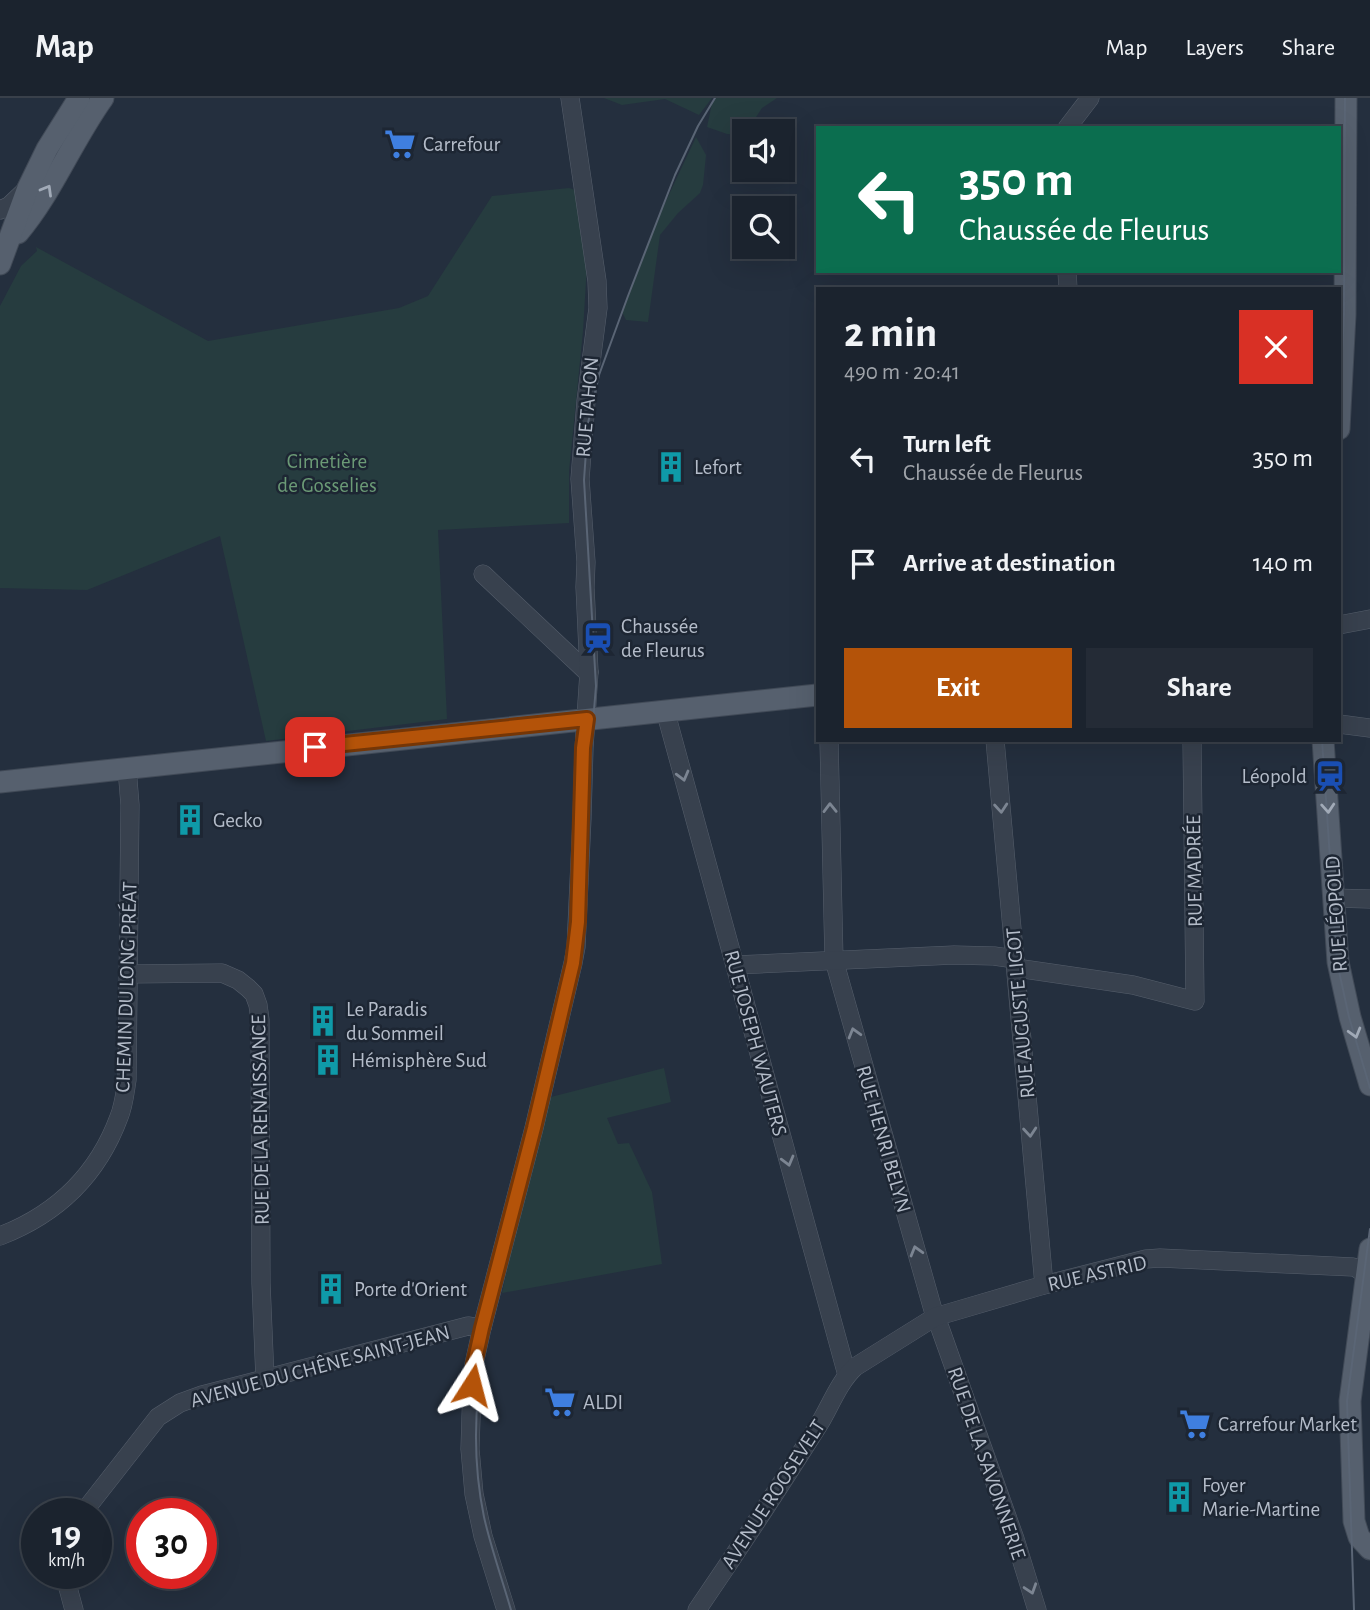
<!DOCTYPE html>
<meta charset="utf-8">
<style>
body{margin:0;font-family:"Alegreya Sans",sans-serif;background:#242b36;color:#f1f3f6;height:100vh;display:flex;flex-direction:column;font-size:26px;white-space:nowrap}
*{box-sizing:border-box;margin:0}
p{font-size:23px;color:#a0a4aa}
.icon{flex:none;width:38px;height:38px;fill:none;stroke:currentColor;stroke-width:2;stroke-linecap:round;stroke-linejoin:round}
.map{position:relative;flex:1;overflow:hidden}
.details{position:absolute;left:816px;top:189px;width:525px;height:455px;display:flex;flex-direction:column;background:#1b232e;border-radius:0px;box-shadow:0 7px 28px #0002,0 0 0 2px #39404a}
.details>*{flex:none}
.banner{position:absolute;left:816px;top:28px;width:525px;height:147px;border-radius:0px;box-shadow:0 7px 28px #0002,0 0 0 2px #39404a;background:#0b6e4f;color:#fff;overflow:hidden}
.buttons{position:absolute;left:732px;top:21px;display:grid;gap:14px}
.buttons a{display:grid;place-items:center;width:63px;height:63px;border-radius:0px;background:#1b232e;box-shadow:0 7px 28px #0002,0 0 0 2px #39404a;font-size:35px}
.speed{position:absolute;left:21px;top:1400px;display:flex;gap:14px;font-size:35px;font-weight:700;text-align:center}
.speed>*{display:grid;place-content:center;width:91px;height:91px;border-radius:50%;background:#1b232e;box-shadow:0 7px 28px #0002,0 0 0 2px #39404a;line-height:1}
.speed small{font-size:18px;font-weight:400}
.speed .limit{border:10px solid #d22;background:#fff;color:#111}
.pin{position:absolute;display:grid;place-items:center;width:60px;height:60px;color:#fff;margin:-30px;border-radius:14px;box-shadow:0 4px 10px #0006}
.me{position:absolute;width:77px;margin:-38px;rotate:9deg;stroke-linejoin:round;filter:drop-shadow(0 0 5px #0008)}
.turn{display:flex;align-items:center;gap:24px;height:147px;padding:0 28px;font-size:32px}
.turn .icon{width:91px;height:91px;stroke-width:2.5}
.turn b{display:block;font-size:49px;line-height:60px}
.round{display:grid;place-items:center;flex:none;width:74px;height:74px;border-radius:0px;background:#242b36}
.headline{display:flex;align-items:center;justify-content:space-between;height:119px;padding:0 28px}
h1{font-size:42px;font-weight:700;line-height:52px}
.primary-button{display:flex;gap:14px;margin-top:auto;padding:14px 28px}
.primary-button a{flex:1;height:80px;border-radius:0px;background:#b45309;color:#fff;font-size:28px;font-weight:700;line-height:80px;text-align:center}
.primary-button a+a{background:#242b36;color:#f1f3f6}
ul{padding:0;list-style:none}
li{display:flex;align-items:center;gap:21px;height:105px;padding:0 28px}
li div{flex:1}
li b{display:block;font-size:26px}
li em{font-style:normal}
header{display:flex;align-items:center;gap:42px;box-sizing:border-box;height:98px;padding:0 35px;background:#1b232e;border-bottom:2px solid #39404a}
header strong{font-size:33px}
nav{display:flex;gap:38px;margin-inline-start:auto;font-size:24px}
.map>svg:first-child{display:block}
.green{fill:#263c3f}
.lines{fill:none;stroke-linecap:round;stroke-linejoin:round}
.minor-casing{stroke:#565f6c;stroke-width:19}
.major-casing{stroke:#414a57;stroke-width:23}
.minor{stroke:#38414e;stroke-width:18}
.major{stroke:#56606e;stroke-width:21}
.tram{stroke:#5a6575;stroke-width:2}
.oneway{stroke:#a1aab7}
.oneway2{stroke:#7c8592}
.route-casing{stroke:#753606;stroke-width:18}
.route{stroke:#b45309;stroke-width:12}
.labels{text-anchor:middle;stroke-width:5;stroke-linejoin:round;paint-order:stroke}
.poi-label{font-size:21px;fill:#b4bcc9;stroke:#1d2633;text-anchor:start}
.street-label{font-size:21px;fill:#b4bcc9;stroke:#1d2633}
.park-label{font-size:21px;fill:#6b9a76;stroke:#1d2633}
</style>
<header>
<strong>Map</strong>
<nav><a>Map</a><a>Layers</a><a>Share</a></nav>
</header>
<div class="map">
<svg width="1370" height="1512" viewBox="0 0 1370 1512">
<rect width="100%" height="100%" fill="#242f3e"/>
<g class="green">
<polygon points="604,0 712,0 699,17 665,1 622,7"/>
<polygon points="716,0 777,0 762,10 747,33 744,33 744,37 727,36 707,29 712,5"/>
<polygon points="696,39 706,57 703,87 700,95 678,115 660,137 648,224 626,222 622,214 658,120"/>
<polygon points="569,90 576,92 588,150 583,233 569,373 569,425 438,432 447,621 266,643 220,438 87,492 0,490 0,208 21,168 37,153 36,149 208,243 399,210 428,198 492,98"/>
<polygon points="664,970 671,1004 607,1020 618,1046 629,1045 652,1094 662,1166 502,1195 521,1106 547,1000"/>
</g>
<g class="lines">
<defs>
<g id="minor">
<polyline points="1067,30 1090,0"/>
<polyline points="0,112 9,108 28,90"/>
<polyline points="1067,173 1068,191"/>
<polyline points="483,476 586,573 589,574"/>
<polyline points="1339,527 1370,521"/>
<polyline points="665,612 847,1277"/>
<polyline points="1339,626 1370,630"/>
<polyline points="829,642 834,862 935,1219 940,1230 1015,1441 1037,1512"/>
<polyline points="995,642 1044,1187"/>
<polyline points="1333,800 1370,801"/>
<polyline points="735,867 954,857 994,858 1015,861"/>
<polyline points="1016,870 1133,887 1195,903 1192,642"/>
<polyline points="128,876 222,875 238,882 248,890 254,896 258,907 260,922 261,1185 265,1281"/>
<path d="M0,1138C57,1116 98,1076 119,1019C124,1007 125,994 127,982L130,707L127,670"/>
<polyline points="82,1416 158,1319 180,1305 202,1297 468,1228 482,1230"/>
<polyline points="64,1475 74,1512"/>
<polyline points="506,1512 483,1438 474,1396 470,1351 472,1287 474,1266 482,1230 534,1030 573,865 576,849 582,720 584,650 589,574 585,489 586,464 580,381 586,303 598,210 597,183 570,0"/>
<path d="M697,1512C738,1452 779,1390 818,1328C830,1309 838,1285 855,1269L935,1219L1044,1187L1146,1161L1160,1160L1353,1169L1356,1170L1370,1179"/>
</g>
<g id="major">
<path d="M18,135C52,95 72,43 103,0"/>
<polyline points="0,166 28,90 47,51 79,0"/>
<polyline points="1339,331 1345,217 1346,0"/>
<polyline points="1323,642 1338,864 1350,919 1370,987"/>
<polyline points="0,684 817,597"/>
<polyline points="1370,1151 1350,1303 1354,1423 1359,1439 1370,1451"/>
</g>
</defs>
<use href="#minor" class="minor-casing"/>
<use href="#major" class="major-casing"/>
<use href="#minor" class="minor"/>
<use href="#major" class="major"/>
<g class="tram">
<polyline points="1339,314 1344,217 1345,0"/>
<polyline points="1322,642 1337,864 1349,919 1370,990"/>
<path d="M511,1512C502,1481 491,1450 484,1419C472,1361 474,1305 485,1248L578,866L581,849L591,648L596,588L584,382L588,325L599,277L628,198L675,77L698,28L715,0"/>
<polyline points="1354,1512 1347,1303 1370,1131"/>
</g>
</g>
<defs><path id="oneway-chevron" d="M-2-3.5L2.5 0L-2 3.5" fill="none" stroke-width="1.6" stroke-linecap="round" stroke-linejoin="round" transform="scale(1.75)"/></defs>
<g class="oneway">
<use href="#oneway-chevron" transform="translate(47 92) rotate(-60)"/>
<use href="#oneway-chevron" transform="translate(1328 710) rotate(86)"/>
<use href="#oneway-chevron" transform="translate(1355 935) rotate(74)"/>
</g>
<g class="oneway2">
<use href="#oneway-chevron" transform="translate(683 678) rotate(75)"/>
<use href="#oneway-chevron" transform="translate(830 710) rotate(-91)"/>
<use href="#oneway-chevron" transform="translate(1001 710) rotate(85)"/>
<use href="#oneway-chevron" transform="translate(854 935) rotate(-106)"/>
<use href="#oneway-chevron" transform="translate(1030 1034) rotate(85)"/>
<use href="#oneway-chevron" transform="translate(788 1063) rotate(75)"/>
<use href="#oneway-chevron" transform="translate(916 1153) rotate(-106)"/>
<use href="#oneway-chevron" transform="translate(1031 1491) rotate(72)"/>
</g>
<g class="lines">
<defs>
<polyline id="route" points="315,649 587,621 583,650 578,824 573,865 534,1030 482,1230 474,1266 472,1287"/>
</defs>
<use href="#route" class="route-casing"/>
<use href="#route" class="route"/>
</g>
<defs>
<symbol id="supermarket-bare" viewBox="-9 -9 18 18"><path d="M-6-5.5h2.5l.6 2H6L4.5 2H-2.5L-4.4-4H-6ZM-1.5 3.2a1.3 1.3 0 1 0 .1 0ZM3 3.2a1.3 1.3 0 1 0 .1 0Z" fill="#3f7fe0" stroke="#1d2633" stroke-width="2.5" paint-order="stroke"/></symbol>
<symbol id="building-bare" viewBox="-9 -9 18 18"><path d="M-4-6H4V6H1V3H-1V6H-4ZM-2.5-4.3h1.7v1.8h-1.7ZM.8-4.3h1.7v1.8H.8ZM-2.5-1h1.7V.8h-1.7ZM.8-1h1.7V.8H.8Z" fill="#0f9aa8" stroke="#1d2633" stroke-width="2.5" paint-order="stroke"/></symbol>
<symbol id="station-bare" viewBox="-9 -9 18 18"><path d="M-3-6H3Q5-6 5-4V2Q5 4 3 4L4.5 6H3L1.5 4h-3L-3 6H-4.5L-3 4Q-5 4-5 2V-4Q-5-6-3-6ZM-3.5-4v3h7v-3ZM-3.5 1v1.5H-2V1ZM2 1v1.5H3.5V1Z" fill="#1a4fb4" stroke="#1d2633" stroke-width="2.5" paint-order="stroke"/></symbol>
</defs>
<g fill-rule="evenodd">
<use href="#supermarket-bare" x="378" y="24" width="44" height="44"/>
<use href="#building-bare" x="649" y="347" width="44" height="44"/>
<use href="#station-bare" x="576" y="518" width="44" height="44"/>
<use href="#station-bare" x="1308" y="656" width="44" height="44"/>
<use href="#building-bare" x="168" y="700" width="44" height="44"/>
<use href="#building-bare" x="301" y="901" width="44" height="44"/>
<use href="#building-bare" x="306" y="940" width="44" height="44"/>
<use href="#building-bare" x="309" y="1169" width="44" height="44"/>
<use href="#supermarket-bare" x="538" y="1282" width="44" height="44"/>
<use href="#supermarket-bare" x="1173" y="1304" width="44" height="44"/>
<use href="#building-bare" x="1157" y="1377" width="44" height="44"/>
</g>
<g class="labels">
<g class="poi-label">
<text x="423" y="53">Carrefour</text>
<text x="694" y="376">Lefort</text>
<text x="621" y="535">Chaussée<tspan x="621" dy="24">de Fleurus</tspan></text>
<text x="1307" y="685" text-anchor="end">Léopold</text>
<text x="213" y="729">Gecko</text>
<text x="346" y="918">Le Paradis<tspan x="346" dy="24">du Sommeil</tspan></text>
<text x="351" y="969">Hémisphère Sud</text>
<text x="354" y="1198">Porte d'Orient</text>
<text x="583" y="1311">ALDI</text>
<text x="1218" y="1333">Carrefour Market</text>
<text x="1202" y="1394">Foyer<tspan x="1202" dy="24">Marie-Martine</tspan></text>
</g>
<g class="street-label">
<text transform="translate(587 309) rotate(-85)" y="7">RUE TAHON</text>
<text transform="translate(1194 773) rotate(-91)" y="7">RUE MADRÉE</text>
<text transform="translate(1336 816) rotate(-94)" y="7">RUE LÉOPOLD</text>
<text transform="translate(126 889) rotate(-88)" y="7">CHEMIN DU LONG PRÉAT</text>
<text transform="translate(1020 915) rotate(-95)" y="7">RUE AUGUSTE LIGOT</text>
<text transform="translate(756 945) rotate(75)" y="7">RUE JOSEPH WAUTERS</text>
<text transform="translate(260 1022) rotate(-91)" y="7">RUE DE LA RENAISSANCE</text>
<text transform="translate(884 1041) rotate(74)" y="7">RUE HENRI BELYN</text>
<text transform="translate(1097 1175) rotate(-13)" y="7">RUE ASTRID</text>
<text transform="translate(320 1268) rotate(-15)" y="7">AVENUE DU CHÊNE SAINT-JEAN</text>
<text transform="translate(987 1365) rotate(71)" y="7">RUE DE LA SAVONNERIE</text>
<text transform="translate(773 1396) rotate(-57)" y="7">AVENUE ROOSEVELT</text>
</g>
<g class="park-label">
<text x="327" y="370">Cimetière<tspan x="327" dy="24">de Gosselies</tspan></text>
</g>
</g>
</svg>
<div class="buttons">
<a><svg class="icon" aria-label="sound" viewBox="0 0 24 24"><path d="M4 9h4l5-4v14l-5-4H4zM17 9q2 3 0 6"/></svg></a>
<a><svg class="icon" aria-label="search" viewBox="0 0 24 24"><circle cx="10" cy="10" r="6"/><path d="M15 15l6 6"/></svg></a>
</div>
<div class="speed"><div>19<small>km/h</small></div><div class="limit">30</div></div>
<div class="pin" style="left:315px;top:649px;background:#d93025"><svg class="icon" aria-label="arrive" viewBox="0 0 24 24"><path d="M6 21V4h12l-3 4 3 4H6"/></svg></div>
<svg class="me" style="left:472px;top:1287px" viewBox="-20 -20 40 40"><path d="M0-17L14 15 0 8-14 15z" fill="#b45309" stroke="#fff" stroke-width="4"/></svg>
<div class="banner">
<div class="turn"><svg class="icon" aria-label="left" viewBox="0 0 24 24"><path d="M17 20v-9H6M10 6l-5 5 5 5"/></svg><div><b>350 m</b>Chaussée de Fleurus</div></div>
</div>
<section class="details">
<div class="headline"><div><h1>2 min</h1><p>490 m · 20:41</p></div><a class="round" style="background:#d93025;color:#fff"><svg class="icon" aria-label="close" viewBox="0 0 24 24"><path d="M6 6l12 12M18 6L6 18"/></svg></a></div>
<ul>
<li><svg class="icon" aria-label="left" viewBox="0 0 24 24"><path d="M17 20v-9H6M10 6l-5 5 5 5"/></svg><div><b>Turn left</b><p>Chaussée de Fleurus</p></div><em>350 m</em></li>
<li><svg class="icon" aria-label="arrive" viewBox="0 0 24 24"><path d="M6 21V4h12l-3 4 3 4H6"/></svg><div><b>Arrive at destination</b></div><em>140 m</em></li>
</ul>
<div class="primary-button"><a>Exit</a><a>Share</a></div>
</section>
</div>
